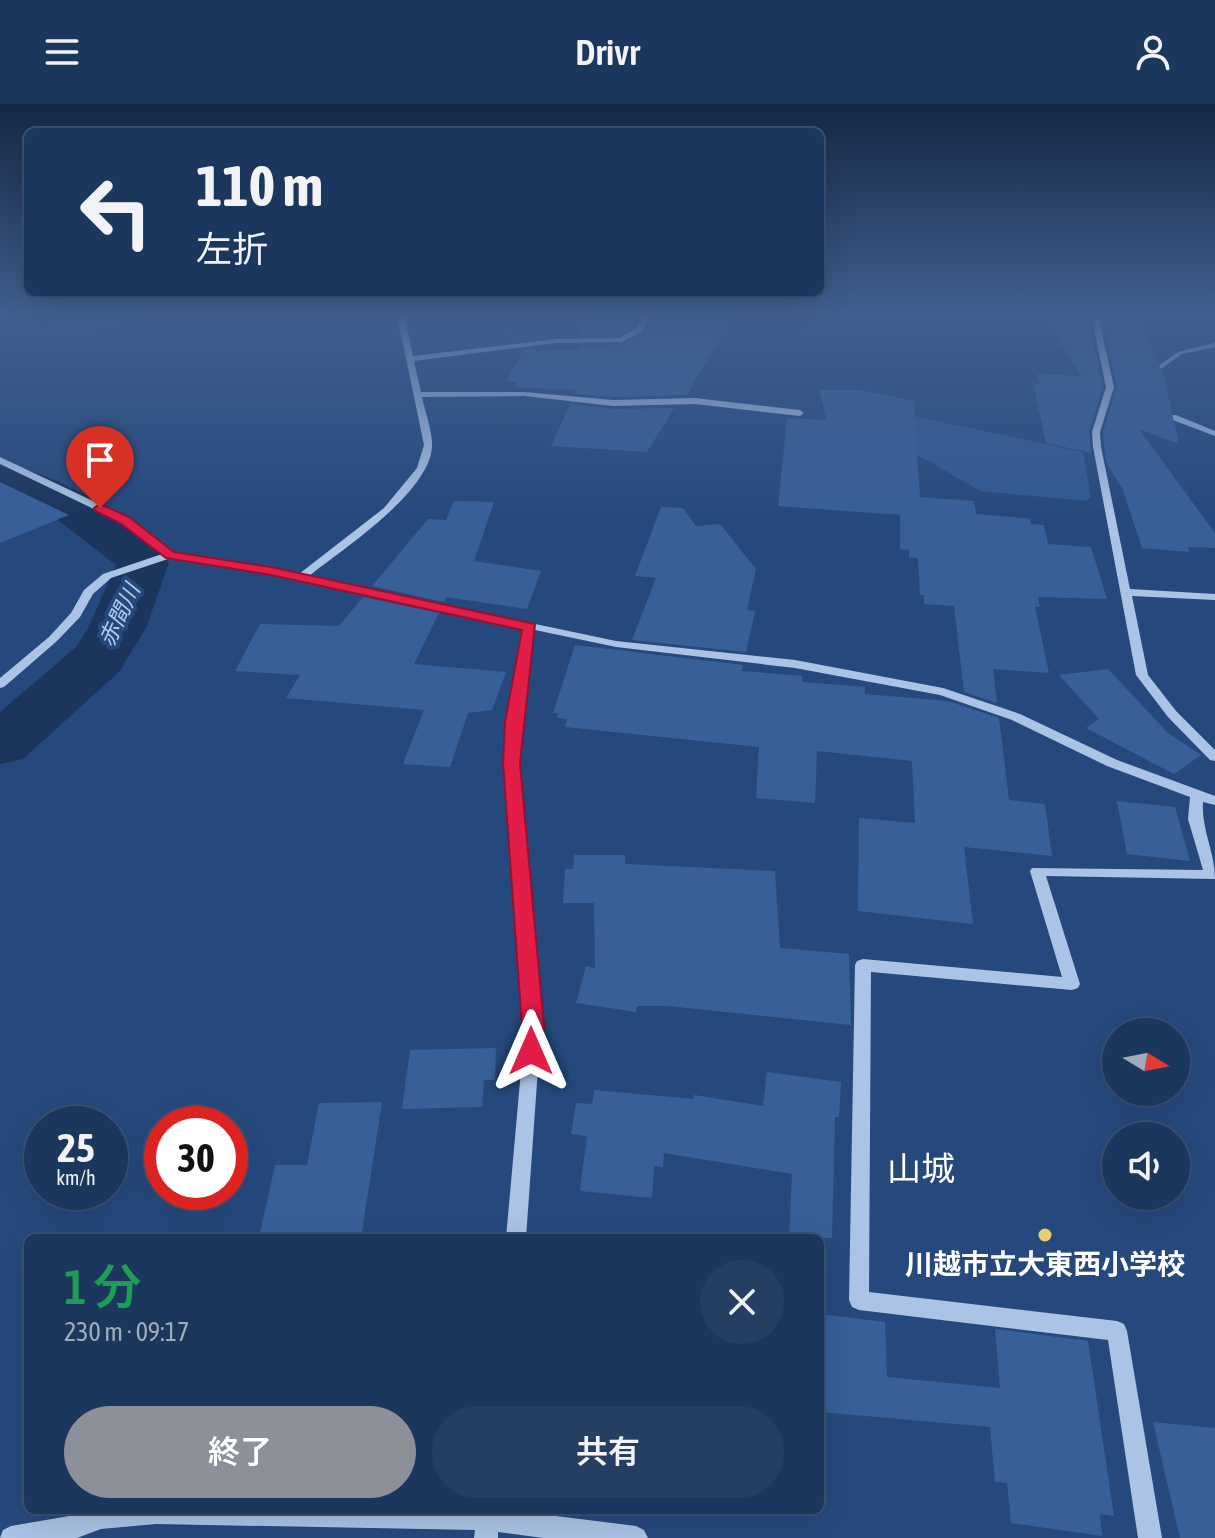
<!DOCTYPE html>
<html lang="ja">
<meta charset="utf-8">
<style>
body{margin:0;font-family:"Asap Condensed","Noto Sans JP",sans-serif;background:#253f64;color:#f1f3f6;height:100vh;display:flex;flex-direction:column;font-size:30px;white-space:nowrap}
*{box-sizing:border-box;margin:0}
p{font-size:26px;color:#a0acbc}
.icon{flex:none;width:44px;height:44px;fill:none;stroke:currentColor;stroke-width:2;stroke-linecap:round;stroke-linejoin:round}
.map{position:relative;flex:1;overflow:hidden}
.side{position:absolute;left:24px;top:1130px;width:800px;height:280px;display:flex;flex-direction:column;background:#1c375e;border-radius:12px;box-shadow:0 8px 32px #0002,0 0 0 2px #3a5173}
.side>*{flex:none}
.top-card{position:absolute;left:24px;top:24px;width:800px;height:168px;border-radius:12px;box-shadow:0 8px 32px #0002,0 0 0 2px #3a5173;background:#1c375e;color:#f1f3f6;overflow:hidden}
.needle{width:52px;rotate:100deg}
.controls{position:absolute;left:1102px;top:914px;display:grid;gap:16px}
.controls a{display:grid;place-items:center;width:88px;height:88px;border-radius:50%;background:#1c375e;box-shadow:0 8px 32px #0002,0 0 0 2px #3a5173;font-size:40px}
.speed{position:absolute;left:24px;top:1002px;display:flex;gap:16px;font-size:40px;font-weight:700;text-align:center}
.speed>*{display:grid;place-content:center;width:104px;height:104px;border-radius:50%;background:#1c375e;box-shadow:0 8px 32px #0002,0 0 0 2px #3a5173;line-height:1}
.speed small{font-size:20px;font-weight:400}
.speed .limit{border:12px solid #d22;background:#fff;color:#111}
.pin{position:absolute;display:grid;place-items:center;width:68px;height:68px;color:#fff;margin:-82px -34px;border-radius:50% 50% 50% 0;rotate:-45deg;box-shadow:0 0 8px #0007}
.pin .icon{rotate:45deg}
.me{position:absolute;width:88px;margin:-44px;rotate:0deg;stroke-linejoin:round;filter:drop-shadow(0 0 6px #0008)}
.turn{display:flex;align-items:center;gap:28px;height:168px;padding:0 40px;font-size:36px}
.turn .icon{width:104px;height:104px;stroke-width:2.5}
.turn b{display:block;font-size:56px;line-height:68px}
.round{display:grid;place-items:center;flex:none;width:84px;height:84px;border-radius:42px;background:#253f64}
.overview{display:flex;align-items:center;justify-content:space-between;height:136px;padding:0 40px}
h1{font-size:48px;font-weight:600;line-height:60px;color:#1e9e55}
.primary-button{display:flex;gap:16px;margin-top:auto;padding:16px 40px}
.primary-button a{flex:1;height:92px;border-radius:48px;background:#8c9099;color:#fff;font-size:32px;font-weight:600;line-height:92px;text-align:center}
.primary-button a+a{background:#253f64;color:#f1f3f6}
header{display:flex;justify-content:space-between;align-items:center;height:104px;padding:0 40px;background:#1c375e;font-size:36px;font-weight:600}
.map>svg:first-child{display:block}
.green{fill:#315b94}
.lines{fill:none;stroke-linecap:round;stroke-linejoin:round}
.stream{fill:#a0bee5;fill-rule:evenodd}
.river{fill:#1b355d;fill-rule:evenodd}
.building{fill:#376099}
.minor{fill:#abc3e5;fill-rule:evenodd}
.route{fill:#e11d48;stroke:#92132f;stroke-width:2}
.poi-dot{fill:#edcd71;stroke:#26497d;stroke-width:3}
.labels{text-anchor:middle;stroke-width:8;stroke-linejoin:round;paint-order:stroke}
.far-water-label{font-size:22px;font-style:italic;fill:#b6cdec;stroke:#26497d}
.near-poi-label{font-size:28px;font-weight:bold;fill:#fff;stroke:#26497d}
.near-quarter-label{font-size:34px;fill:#fff;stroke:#26497d}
</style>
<header><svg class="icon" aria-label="menu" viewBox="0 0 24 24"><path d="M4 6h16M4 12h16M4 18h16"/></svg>Drivr<svg class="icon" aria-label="person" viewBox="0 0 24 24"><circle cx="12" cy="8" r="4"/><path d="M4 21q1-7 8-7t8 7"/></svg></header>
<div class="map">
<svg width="1215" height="1434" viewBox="0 0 1215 1434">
<rect width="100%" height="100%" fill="#26497d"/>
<g class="green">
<polygon points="43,211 166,211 59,230"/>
<polygon points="871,303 1083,348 1091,393 1086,397 980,387 929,357 893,342"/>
</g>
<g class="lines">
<g class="stream">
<polygon points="1215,239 1215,243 1182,250 1159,266 1154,265 1178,248"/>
<polygon points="1170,311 1176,311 1215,327 1215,332 1170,315"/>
</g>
<path class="river" d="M0,358C60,373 133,407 169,459L146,524L119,568L23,655L0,660V608L76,543L88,524L116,461L59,417L0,389Z"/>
</g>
<g class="building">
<polygon points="581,211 641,211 634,222 619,231 580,232"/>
<polygon points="654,211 733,211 687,291 613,293 574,290 576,286 514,283 517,278 506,278 523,246 579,246 580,242 622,241 643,230"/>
<polygon points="1045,211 1088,212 1103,283 1089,327 1091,349 1046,339 1033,279 1040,280 1037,270 1082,272 1046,218 1050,218"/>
<polygon points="1101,212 1142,215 1164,273 1179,340 1139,325 1215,429 1215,444 1188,443 1189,448 1142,444 1123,386 1107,360 1104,343 1103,328 1117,282"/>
<polygon points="819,286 861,286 914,297 920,393 974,397 976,410 1024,414 1030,415 1031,420 1044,421 1048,440 1091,443 1107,495 1038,493 1040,503 1035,503 1049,569 993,565 997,599 964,588 954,502 924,500 924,491 920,491 918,454 909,453 909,446 900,445 900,411 778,402 787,314 827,316"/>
<polygon points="570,300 613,305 674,304 647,348 551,342"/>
<polygon points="0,378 69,411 0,439"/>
<polygon points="454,397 494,398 474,457 541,467 527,505 446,493 444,498 372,482 428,415 446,416"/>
<polygon points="661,403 683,404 696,422 720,420 756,465 747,506 755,507 746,548 632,536 656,474 635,472"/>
<polygon points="363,493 439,509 414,560 506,568 492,606 468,609 450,663 403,660 424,606 286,594 300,571 235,567 260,520 339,522"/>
<polygon points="575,541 743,561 742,567 802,572 802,578 865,583 865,590 948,597 999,614 1009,696 1045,700 1052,752 964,743 973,820 858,807 859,714 915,719 912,657 817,647 815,699 756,694 759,643 565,623 567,615 557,614 558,609 553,609"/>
<polygon points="1108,565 1168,629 1201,651 1174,670 1086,624 1099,615 1059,571"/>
<polygon points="1117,697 1175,703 1190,757 1127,750"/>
<polygon points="574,751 625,751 625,760 775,767 780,844 849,850 851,921 668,902 637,902 636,908 576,899 586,862 595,864 594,799 563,799 565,765 573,765"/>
<polygon points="496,944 495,976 484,976 482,1003 402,1005 410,946"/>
<polygon points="767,968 841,978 839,1013 835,1013 832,1134 789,1134 792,1070 664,1049 663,1063 654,1062 652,1094 580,1087 587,1032 571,1030 576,999 592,1000 594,986 694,995 694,991 763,1002"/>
<polygon points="382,998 361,1134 259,1134 275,1061 307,1061 319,999"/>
<polygon points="820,1210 885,1218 887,1273 1000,1284 995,1225 1088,1237 1114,1412 1100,1410 1102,1432 1011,1419 1007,1379 995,1378 990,1323 820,1308"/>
<polygon points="1153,1318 1215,1324 1215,1434 1180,1434"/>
</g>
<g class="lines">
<g class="minor">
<path d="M397,211H404L413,252L556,235L620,234L636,224L644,211H651L642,227L622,238L556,239L414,257L421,288H524L613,296L695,294L800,306L804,309L800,312L695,300L613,302L524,292L422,293C425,308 433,328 432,343C429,389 344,444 309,472L616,537L795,556L943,584L1020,610L1117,656L1215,692V701L1203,698C1201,725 1215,748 1215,775L1046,772L1080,880L1078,884L1072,886L871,868L869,1188L1117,1217L1124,1220L1127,1227L1162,1434H1138L1108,1236L859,1206L852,1203L849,1196L855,861L857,857L863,855L1062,873L1030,767L1032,764L1203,766L1188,715L1190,693L1107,662L1012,616L940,591L795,564L616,543L535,526L520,618L518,659L541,922L526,1134H506L525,922L504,659L508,618L524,524L271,470L171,454L111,474L93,490L80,513L57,537L4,583L0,584V574L49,533L71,509L84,486L103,470L162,450L121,418L0,360V353L129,414L173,448L299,470L384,404L417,364L424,341Z"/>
<polygon points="1091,211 1098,211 1114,283 1100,328 1101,343 1130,485 1215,490 1215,496 1132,492 1148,571 1176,607 1215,646 1215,657 1210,656 1168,613 1136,571 1093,343 1092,328 1106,283"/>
<polygon points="1191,211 1197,211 1200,214 1193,216"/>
<polygon points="89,1406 507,1406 636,1422 644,1426 648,1434 543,1434 498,1428 498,1434 474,1434 475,1426 156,1420 101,1425 77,1434 0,1434 3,1426 11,1422 75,1411"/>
</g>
</g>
<linearGradient id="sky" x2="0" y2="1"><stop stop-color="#152845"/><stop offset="0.51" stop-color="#415f8f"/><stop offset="1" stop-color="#415f8f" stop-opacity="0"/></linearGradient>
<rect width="1215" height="412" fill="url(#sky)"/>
<polygon class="route" points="100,400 129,413 174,448 271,463 535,520 520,659 544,922 539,954 524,954 520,947 522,922 503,659 505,618 522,526 271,471 166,454 120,419 95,407 94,404"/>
<circle class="poi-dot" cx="1045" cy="1131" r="8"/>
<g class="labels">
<g class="far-water-label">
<text transform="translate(119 511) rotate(-65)" y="8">赤間川</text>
</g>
<g class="near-poi-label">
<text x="1045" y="1170">川越市立大東西小学校</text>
</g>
<g class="near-quarter-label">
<text x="921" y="1077">山城</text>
</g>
</g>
</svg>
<div class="controls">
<a><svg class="needle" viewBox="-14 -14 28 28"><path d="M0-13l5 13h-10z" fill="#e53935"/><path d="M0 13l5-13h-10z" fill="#a0acbc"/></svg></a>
<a><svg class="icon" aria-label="sound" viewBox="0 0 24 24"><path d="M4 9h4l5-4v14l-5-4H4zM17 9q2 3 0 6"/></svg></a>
</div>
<div class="speed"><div>25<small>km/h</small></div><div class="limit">30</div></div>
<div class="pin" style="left:100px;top:404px;background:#d93025"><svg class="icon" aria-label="arrive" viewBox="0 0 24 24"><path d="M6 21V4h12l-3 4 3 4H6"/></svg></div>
<svg class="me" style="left:531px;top:947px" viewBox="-20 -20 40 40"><path d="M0-17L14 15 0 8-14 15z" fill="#e11d48" stroke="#fff" stroke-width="4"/></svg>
<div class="top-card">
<div class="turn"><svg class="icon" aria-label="left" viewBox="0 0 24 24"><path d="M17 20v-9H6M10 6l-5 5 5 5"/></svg><div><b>110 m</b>左折</div></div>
</div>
<section class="side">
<div class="overview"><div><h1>1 分</h1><p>230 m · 09:17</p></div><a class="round"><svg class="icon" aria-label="close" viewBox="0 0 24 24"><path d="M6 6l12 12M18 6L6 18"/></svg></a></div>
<div class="primary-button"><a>終了</a><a>共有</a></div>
</section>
</div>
